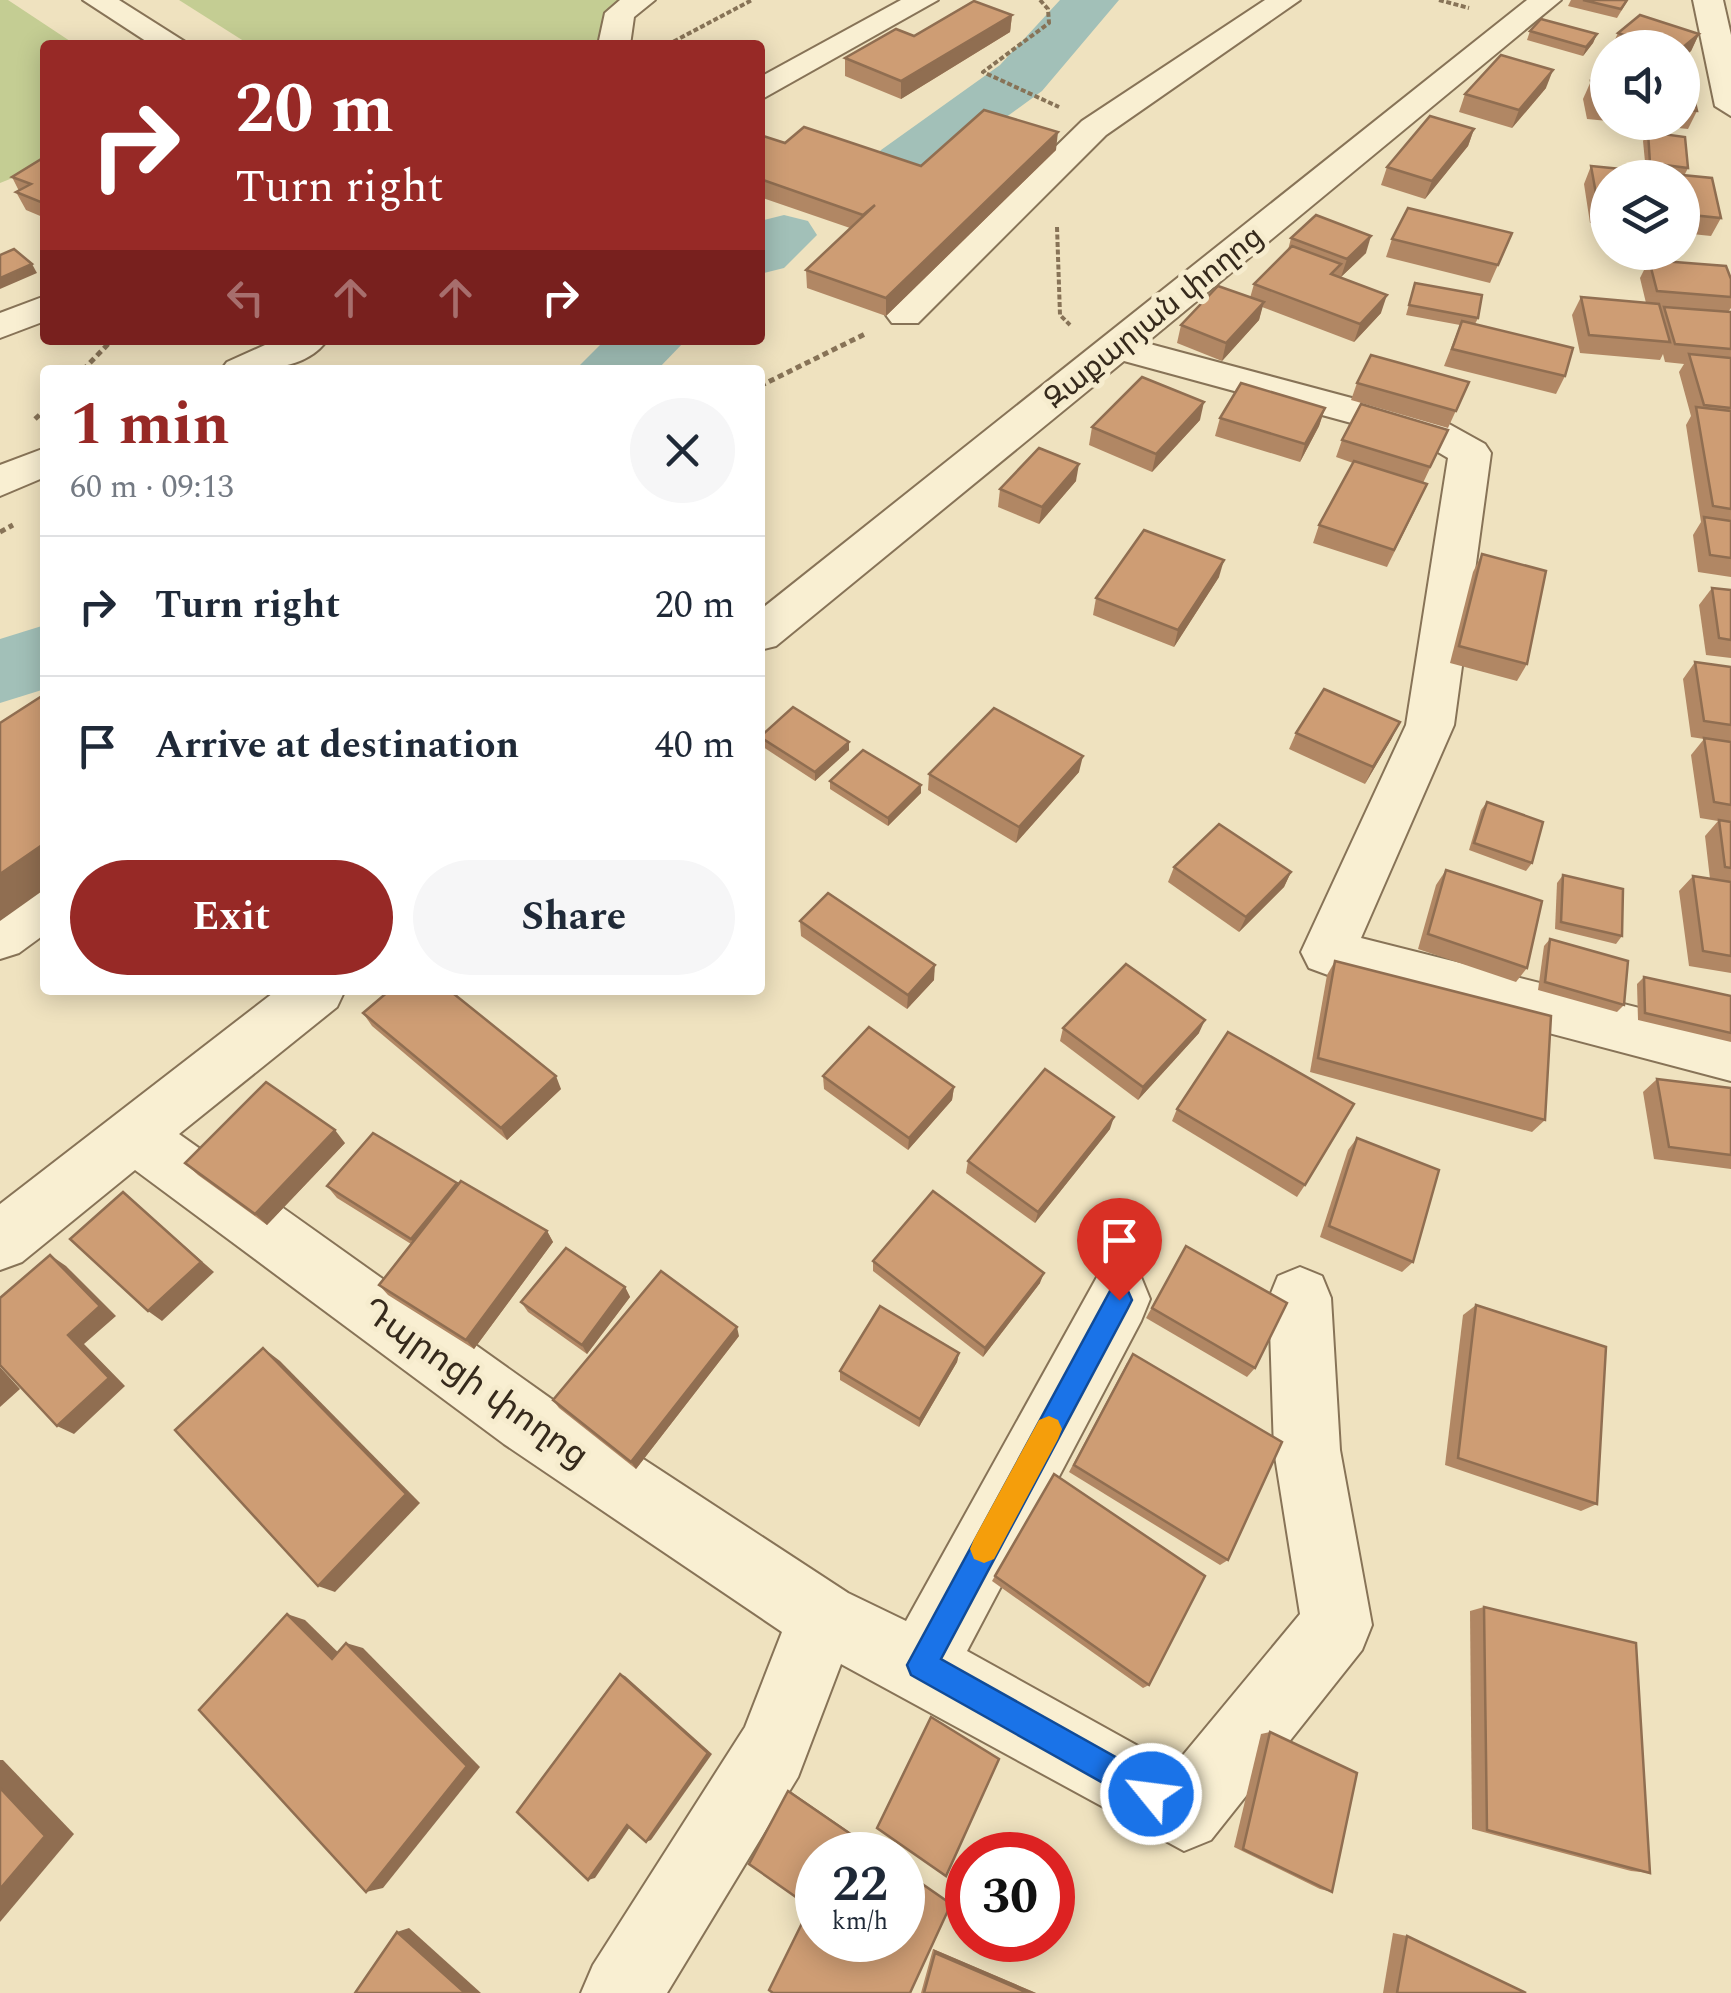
<!DOCTYPE html>
<meta charset="utf-8">
<style>
body{margin:0;font-family:Spectral,"Noto Sans Armenian",serif;background:#f6f6f7;color:#1f2937;height:100vh;display:flex;flex-direction:column;font-size:38px;white-space:nowrap}
*{box-sizing:border-box;margin:0}
p{font-size:32px;color:#747a83}
.icon{flex:none;width:55px;height:55px;fill:none;stroke:currentColor;stroke-width:2;stroke-linecap:round;stroke-linejoin:round}
.map{position:relative;flex:1;overflow:hidden}
.sheet{position:absolute;left:40px;top:365px;width:725px;height:630px;display:flex;flex-direction:column;background:#fff;border-radius:10px;box-shadow:0 5px 25px #0003}
.sheet>*{flex:none}
.top-card{position:absolute;left:40px;top:40px;width:725px;height:305px;border-radius:10px;box-shadow:0 5px 25px #0003;background:#972926;color:#fff;overflow:hidden}
.tools{position:absolute;left:1590px;top:30px;display:grid;gap:20px}
.tools a{display:grid;place-items:center;width:110px;height:110px;border-radius:50%;background:#fff;box-shadow:0 5px 25px #0003;font-size:50px}
.speed{position:absolute;left:795px;top:1832px;display:flex;gap:20px;font-size:50px;font-weight:700;text-align:center}
.speed>*{display:grid;place-content:center;width:130px;height:130px;border-radius:50%;background:#fff;box-shadow:0 5px 25px #0003;line-height:1}
.speed small{font-size:25px;font-weight:400}
.speed .limit{border:15px solid #d22;background:#fff;color:#111}
.pin{position:absolute;display:grid;place-items:center;width:85px;height:85px;color:#fff;margin:-102px -42px;border-radius:50% 50% 50% 0;rotate:-45deg;box-shadow:0 0 10px #0007}
.pin .icon{rotate:45deg}
.me{position:absolute;width:110px;margin:-55px;rotate:299deg;stroke-linejoin:round;filter:drop-shadow(0 0 8px #0008)}
.turn{display:flex;align-items:center;gap:35px;height:210px;padding:0 30px;font-size:45px}
.turn .icon{width:130px;height:130px;stroke-width:2.5}
.turn b{display:block;font-size:70px;line-height:85px}
.lanes{display:flex;align-items:center;height:95px;padding:0 30px;background:#0003;justify-content:center;gap:50px;direction:ltr}
.lanes .off{opacity:.35}
.round{display:grid;place-items:center;flex:none;width:105px;height:105px;border-radius:52px;background:#f6f6f7}
.summary{display:flex;align-items:center;justify-content:space-between;height:170px;padding:0 30px}
h1{font-size:60px;font-weight:700;line-height:75px;color:#972926}
.cta{display:flex;gap:20px;margin-top:auto;padding:20px 30px}
.cta a{flex:1;height:115px;border-radius:60px;background:#972926;color:#fff;font-size:40px;font-weight:700;line-height:115px;text-align:center}
.cta a+a{background:#f6f6f7;color:#1f2937}
ul{padding:0;list-style:none}
li{display:flex;align-items:center;gap:30px;height:140px;padding:0 30px;border-top:2px solid #e0e1e3}
li div{flex:1}
li b{display:block;font-size:38px}
li em{font-style:normal}
.map>svg:first-child{display:block}
.green{fill:#c4cd93}
.lines{fill:none;stroke-linecap:round;stroke-linejoin:round}
.river{fill:#a2c0b8;fill-rule:evenodd}
.minor-casing{stroke:#877357;stroke-width:4}
.path-far1{stroke:#877357;stroke-width:4;stroke-dasharray:5 2.5;stroke-linecap:butt}
.path{stroke:#877357;stroke-width:5;stroke-dasharray:6 4;stroke-linecap:butt}
.minor{fill:#f9efd2;fill-rule:evenodd}
.wall{fill:#b18764}
.shaded-wall{fill:#906e51}
.building{fill:#ce9d74;stroke:#906e51;stroke-width:2.5}
.route{fill:#1a73e8;stroke:#114b97;stroke-width:2.5}
.slow{fill:#f59e0b}
.labels{text-anchor:middle;stroke-width:10;stroke-linejoin:round;paint-order:stroke}
.far-street-label{font-size:30px;fill:#362a1c;stroke:#f6ecce}
.street-label{font-size:35px;fill:#362a1c;stroke:#f6ecce}
</style>
<div class="map">
<svg width="1731" height="1993" viewBox="0 0 1731 1993">
<rect width="100%" height="100%" fill="#efe2bf"/>
<g class="green">
<polygon points="0,0 8,0 76,45 45,45 45,165 0,183"/>
<polygon points="179,0 627,0 601,45 250,45"/>
</g>
<g class="lines">
<g class="river">
<polygon points="1060,0 1119,0 1042,91 925,176 903,182 881,176 871,163 881,150 1000,65"/>
<polygon points="784,215 808,221 817,235 784,268 760,274 760,221"/>
<polygon points="605,340 686,340 657,370 575,370"/>
<polygon points="45,625 45,689 0,703 0,639"/>
</g>
<defs>
<g id="minor">
<polygon points="83,0 119,0 190,45 152,45"/>
<polygon points="620,0 655,0 634,17 630,45 598,45 605,13"/>
<polygon points="901,0 938,0 760,100 760,77"/>
<polygon points="1265,0 1300,0 1106,135 918,323 892,323 886,315 892,307 1082,121"/>
<polygon points="1527,0 1561,0 1146,343 1449,424 1485,444 1491,453 1454,725 1361,938 1731,1031 1731,1081 1328,975 1309,968 1301,952 1406,725 1448,458 1421,442 1124,361 776,646 760,650 760,610"/>
<polygon points="1693,0 1723,0 1731,35 1731,116 1715,106"/>
<polygon points="45,296 45,321 0,338 0,313"/>
<path d="M276,340H327C305,372 255,370 221,370L227,362Z"/>
<polygon points="45,448 45,477 0,496 0,465"/>
<polygon points="45,883 45,934 19,953 0,959 0,908"/>
<polygon points="277,990 345,990 337,1007 179,1134 550,1398 848,1593 906,1621 1097,1277 1119,1268 1141,1277 1150,1299 1141,1321 967,1651 1174,1766 1300,1614 1274,1450 1269,1298 1278,1276 1300,1267 1322,1276 1331,1298 1340,1450 1372,1625 1362,1650 1211,1840 1184,1851 841,1664 798,1777 667,1993 581,1993 593,1965 745,1727 782,1632 504,1444 135,1170 22,1262 0,1270 0,1204"/>
</g>
</defs>
<use href="#minor" class="minor-casing"/>
<g class="path-far1">
<polyline points="1040,0 1048,9 1049,23 983,72 1059,107"/>
<polyline points="1439,0 1469,8"/>
<polyline points="667,45 752,0"/>
<polyline points="1057,227 1060,315 1070,325"/>
</g>
<g class="path">
<polyline points="83,370 112,340"/>
<polyline points="760,386 867,333"/>
<polyline points="35,419 45,410"/>
<polyline points="0,532 13,525"/>
</g>
<use href="#minor" class="minor"/>
</g>
<g class="wall">
<polygon points="1571,0 1628,0 1617,18 1568,6"/>
<polygon points="1012,15 1010,32 901,99 845,76 845,58 914,36"/>
<polygon points="1640,15 1699,34 1691,51 1682,59 1682,48 1611,48 1618,33"/>
<polygon points="1530,31 1597,34 1593,43 1583,56 1527,40"/>
<polygon points="1591,81 1608,83 1608,121 1587,119 1583,99"/>
<polygon points="1546,88 1512,128 1459,112 1465,94"/>
<polygon points="1682,89 1697,111 1688,129 1619,122 1682,122"/>
<polygon points="1474,129 1468,146 1425,199 1381,185 1387,167"/>
<polygon points="1648,132 1688,168 1684,176 1721,218 1711,236 1682,233 1682,178 1608,178 1608,225 1590,223 1584,184 1591,166 1646,172 1643,141"/>
<polygon points="760,135 785,143 921,166 1056,150 886,316 807,288 806,270 850,228 760,197"/>
<polygon points="45,159 45,218 26,210 16,192 19,191 12,177"/>
<polygon points="1512,233 1490,283 1386,257 1392,239"/>
<polygon points="1291,238 1366,253 1341,277 1381,313 1354,342 1262,307 1259,320 1222,361 1177,343 1181,325 1250,298 1254,284 1288,250"/>
<polygon points="1649,260 1731,297 1731,308 1728,312 1731,312 1731,577 1698,572 1693,535 1701,522 1686,425 1691,416 1679,372 1684,364 1665,362 1663,354 1660,360 1580,353 1572,315 1581,297 1646,303 1640,278"/>
<polygon points="1415,283 1478,318 1475,324 1565,376 1556,394 1444,366 1460,325 1406,315"/>
<polygon points="1469,382 1448,428 1351,400 1357,383"/>
<polygon points="1325,408 1319,426 1300,462 1215,436 1220,418"/>
<polygon points="1200,420 1152,472 1089,445 1092,427"/>
<polygon points="1448,430 1423,483 1427,484 1419,502 1387,567 1313,543 1319,525 1353,463 1336,457 1342,440"/>
<polygon points="1076,481 1039,524 998,507 1000,489"/>
<polygon points="1482,554 1527,664 1517,681 1450,663 1473,572"/>
<polygon points="1219,577 1174,647 1093,615 1096,598"/>
<polygon points="1712,588 1731,590 1731,658 1706,655 1699,605"/>
<polygon points="1695,662 1731,667 1731,973 1689,966 1679,891 1693,876 1710,879 1705,836 1718,821 1700,818 1691,755 1704,739 1691,737 1683,679"/>
<polygon points="1296,733 1392,738 1365,784 1289,749"/>
<polygon points="760,736 849,742 849,750 815,781 760,745"/>
<polygon points="1079,772 1016,843 928,790 929,774"/>
<polygon points="830,781 921,785 921,793 888,826 830,789"/>
<polygon points="1487,802 1532,863 1526,871 1469,850 1481,810"/>
<polygon points="1174,867 1291,872 1284,887 1239,932 1168,882"/>
<polygon points="1446,870 1527,968 1516,982 1418,949 1436,885"/>
<polygon points="1563,875 1622,936 1616,944 1555,929 1557,883"/>
<polygon points="800,921 934,980 907,1009 801,936"/>
<polygon points="1550,939 1624,1005 1617,1012 1538,990 1544,946"/>
<polygon points="1335,961 1545,1120 1532,1132 1310,1072 1327,975"/>
<polygon points="1644,977 1731,996 1731,1042 1638,1020 1637,984"/>
<polygon points="363,1013 561,1089 507,1140 372,1026"/>
<polygon points="1063,1028 1199,1033 1138,1100 1060,1041"/>
<polygon points="823,1076 954,1087 952,1100 908,1150 824,1089"/>
<polygon points="1657,1079 1731,1088 1731,1169 1654,1159 1643,1092"/>
<polygon points="1177,1109 1305,1185 1297,1197 1172,1121"/>
<polygon points="1110,1129 1035,1223 966,1173 968,1161"/>
<polygon points="1357,1138 1413,1262 1402,1272 1320,1237 1348,1150"/>
<polygon points="345,1143 267,1225 198,1175 185,1163"/>
<polygon points="458,1185 547,1231 553,1242 474,1349 388,1295 379,1285 411,1244 337,1198 327,1186"/>
<polygon points="1186,1246 1255,1368 1247,1377 1146,1318"/>
<polygon points="873,1261 1040,1283 983,1357 873,1271"/>
<polygon points="625,1287 630,1297 587,1354 528,1312 521,1302"/>
<polygon points="1476,1305 1597,1504 1581,1511 1445,1465 1463,1315"/>
<polygon points="739,1336 636,1469 559,1408 553,1400"/>
<polygon points="959,1353 957,1362 919,1427 840,1380 840,1371"/>
<polygon points="1127,1363 1228,1560 1220,1565 1069,1472"/>
<polygon points="1054,1474 1149,1685 1143,1688 992,1581"/>
<polygon points="1484,1607 1650,1873 1631,1871 1472,1829 1470,1611"/>
<polygon points="1270,1732 1332,1892 1320,1889 1234,1847 1261,1734"/>
<polygon points="1393,1933 1407,1936 1526,1993 1383,1993"/>
<polygon points="933,1949 1036,1993 921,1993"/>
</g>
<g class="shaded-wall">
<polygon points="1012,15 1010,32 901,99 901,81"/>
<polygon points="1597,34 1593,43 1583,56 1586,47"/>
<polygon points="1699,34 1691,51 1682,59 1682,48"/>
<polygon points="1553,70 1546,88 1512,128 1519,110"/>
<polygon points="1474,129 1468,146 1425,199 1432,181"/>
<polygon points="1058,132 1056,150 886,316 886,298"/>
<polygon points="1371,236 1366,253 1341,277 1347,259"/>
<polygon points="32,264 37,273 0,289 0,278"/>
<polygon points="1387,295 1381,313 1354,342 1360,324"/>
<polygon points="1264,302 1259,320 1222,361 1226,343"/>
<polygon points="1204,402 1200,420 1152,472 1156,454"/>
<polygon points="1325,408 1319,426 1300,462 1305,444"/>
<polygon points="1079,464 1076,481 1039,524 1042,507"/>
<polygon points="1224,560 1219,577 1174,647 1178,630"/>
<polygon points="1400,722 1392,738 1365,784 1373,767"/>
<polygon points="849,742 849,750 815,781 815,772"/>
<polygon points="1083,756 1079,772 1016,843 1019,827"/>
<polygon points="921,785 921,793 888,826 888,818"/>
<polygon points="45,843 45,889 0,921 0,874"/>
<polygon points="1291,872 1284,887 1239,932 1246,917"/>
<polygon points="935,965 934,980 907,1009 908,995"/>
<polygon points="1205,1020 1199,1033 1138,1100 1143,1087"/>
<polygon points="556,1076 561,1089 507,1140 501,1128"/>
<polygon points="954,1087 952,1100 908,1150 909,1138"/>
<polygon points="1114,1117 1110,1129 1035,1223 1038,1212"/>
<polygon points="335,1130 345,1143 267,1225 255,1214"/>
<polygon points="457,1183 464,1194 420,1250 411,1239"/>
<polygon points="123,1192 214,1272 162,1321 148,1311"/>
<polygon points="547,1231 553,1242 474,1349 466,1340"/>
<polygon points="50,1255 66,1266 116,1316 84,1344 125,1386 74,1434 57,1426 68,1335"/>
<polygon points="1044,1273 1040,1283 983,1357 985,1348"/>
<polygon points="625,1287 630,1297 587,1354 582,1345"/>
<polygon points="737,1327 739,1336 636,1469 631,1462"/>
<polygon points="263,1348 280,1361 420,1503 335,1592 318,1586"/>
<polygon points="959,1353 957,1362 919,1427 920,1419"/>
<polygon points="0,1367 20,1389 0,1407"/>
<polygon points="287,1614 305,1620 349,1663 332,1659"/>
<polygon points="346,1643 363,1648 480,1767 383,1888 366,1892"/>
<polygon points="620,1674 625,1676 712,1754 651,1840 646,1842"/>
<polygon points="0,1760 3,1760 74,1834 0,1922"/>
<polygon points="788,1791 790,1791 883,1855 881,1855"/>
<polygon points="632,1824 595,1878 588,1880 627,1825"/>
<polygon points="409,1928 481,1993 465,1993 397,1932"/>
<polygon points="933,1949 1036,1993 1028,1993 935,1953"/>
</g>
<g class="building">
<polygon points="1583,0 1627,0 1621,9"/>
<polygon points="974,1 1012,15 901,81 845,58 896,29 914,36"/>
<polygon points="1640,15 1699,34 1682,48 1662,48 1618,33"/>
<polygon points="1541,19 1597,34 1586,47 1530,31"/>
<polygon points="1501,55 1553,70 1519,110 1465,94"/>
<polygon points="1591,81 1608,83 1608,103 1595,102"/>
<polygon points="1682,89 1692,90 1697,111 1682,110"/>
<polygon points="984,110 1058,132 886,298 806,270 875,205 863,215 760,179 760,135 785,143 804,127 921,166"/>
<polygon points="1430,116 1474,129 1432,181 1387,167"/>
<polygon points="1648,132 1685,137 1688,168 1650,163"/>
<polygon points="43,158 45,159 45,202 43,203 16,192 31,184 12,177"/>
<polygon points="1591,166 1712,178 1721,218 1682,214 1682,178 1608,178 1608,206 1598,205"/>
<polygon points="1408,208 1512,233 1498,265 1392,239"/>
<polygon points="1316,215 1371,236 1347,259 1291,238"/>
<polygon points="1292,246 1341,264 1331,274 1387,295 1360,324 1254,284"/>
<polygon points="14,249 32,264 0,278 0,255"/>
<polygon points="1649,260 1726,266 1731,279 1731,297 1657,291"/>
<polygon points="1415,283 1482,295 1478,318 1409,305"/>
<polygon points="1218,286 1264,302 1226,343 1181,325"/>
<polygon points="1581,297 1659,304 1670,342 1589,335"/>
<polygon points="1664,307 1731,312 1731,349 1675,344"/>
<polygon points="1462,321 1573,348 1565,376 1452,349"/>
<polygon points="1689,354 1731,358 1731,408 1704,405"/>
<polygon points="1371,355 1469,382 1456,411 1357,383"/>
<polygon points="1142,377 1204,402 1156,454 1092,427"/>
<polygon points="1241,383 1325,408 1305,444 1220,418"/>
<polygon points="1361,404 1448,430 1430,467 1342,440"/>
<polygon points="1696,407 1731,411 1731,509 1713,506"/>
<polygon points="1039,448 1079,464 1042,507 1000,489"/>
<polygon points="1354,461 1427,484 1394,550 1319,525"/>
<polygon points="1704,517 1731,521 1731,558 1710,555"/>
<polygon points="1144,530 1224,560 1178,630 1096,598"/>
<polygon points="1482,554 1546,571 1527,664 1459,646"/>
<polygon points="1712,588 1731,590 1731,640 1719,638"/>
<polygon points="1695,662 1731,667 1731,725 1704,721"/>
<polygon points="1324,689 1400,722 1373,767 1296,733"/>
<polygon points="45,694 45,843 0,874 0,723"/>
<polygon points="793,707 849,742 815,772 760,737"/>
<polygon points="994,708 1083,756 1019,827 929,774"/>
<polygon points="1704,738 1731,742 1731,805 1714,802"/>
<polygon points="863,750 921,785 888,818 830,781"/>
<polygon points="1487,802 1543,822 1532,863 1474,843"/>
<polygon points="1719,820 1731,822 1731,868 1725,867"/>
<polygon points="1219,824 1291,872 1246,917 1174,867"/>
<polygon points="1446,870 1542,901 1527,968 1428,934"/>
<polygon points="1563,875 1623,889 1622,936 1561,922"/>
<polygon points="1693,876 1731,882 1731,956 1703,951"/>
<polygon points="828,893 935,965 908,995 800,921"/>
<polygon points="1550,939 1628,961 1624,1005 1545,982"/>
<polygon points="1335,961 1551,1016 1545,1120 1318,1058"/>
<polygon points="1126,964 1205,1020 1143,1087 1063,1028"/>
<polygon points="1644,977 1731,996 1731,1033 1645,1013"/>
<polygon points="390,990 449,990 556,1076 501,1128 363,1013"/>
<polygon points="869,1027 954,1087 909,1138 823,1076"/>
<polygon points="1228,1032 1354,1104 1305,1185 1177,1109"/>
<polygon points="1045,1069 1114,1117 1038,1212 968,1161"/>
<polygon points="1657,1079 1731,1088 1731,1155 1669,1147"/>
<polygon points="266,1082 335,1130 255,1214 185,1163"/>
<polygon points="373,1133 457,1183 411,1239 327,1186"/>
<polygon points="1357,1138 1439,1170 1413,1262 1329,1226"/>
<polygon points="461,1181 547,1231 466,1340 379,1285"/>
<polygon points="933,1191 1044,1273 985,1348 873,1261"/>
<polygon points="123,1192 201,1262 148,1311 70,1239"/>
<polygon points="1186,1246 1287,1303 1255,1368 1152,1308"/>
<polygon points="566,1248 625,1287 582,1345 521,1302"/>
<polygon points="50,1255 100,1306 68,1335 109,1378 57,1426 0,1365 0,1298"/>
<polygon points="661,1271 737,1327 631,1462 553,1400"/>
<polygon points="1476,1305 1606,1347 1597,1504 1458,1458"/>
<polygon points="880,1306 959,1353 920,1419 840,1371"/>
<polygon points="263,1348 406,1494 318,1586 175,1430"/>
<polygon points="1133,1354 1282,1442 1228,1560 1074,1465"/>
<polygon points="1054,1474 1205,1576 1149,1685 995,1576"/>
<polygon points="1484,1607 1636,1643 1650,1873 1487,1830"/>
<polygon points="287,1614 332,1659 346,1643 467,1766 366,1892 199,1710"/>
<polygon points="620,1674 708,1753 646,1842 627,1825 588,1880 517,1812"/>
<polygon points="931,1717 999,1759 946,1876 877,1828"/>
<polygon points="1270,1732 1357,1773 1332,1892 1243,1849"/>
<polygon points="0,1788 45,1836 0,1889"/>
<polygon points="788,1791 881,1855 818,1855 818,1940 902,1940 902,1870 951,1904 910,1993 773,1993 769,1990 810,1907 749,1864"/>
<polygon points="397,1932 465,1993 355,1993"/>
<polygon points="1407,1936 1526,1993 1397,1993"/>
<polygon points="935,1953 1028,1993 924,1993"/>
</g>
<polygon class="route" points="1119,1287 1128,1291 1132,1300 1128,1308 941,1659 1162,1783 1167,1794 1162,1805 1151,1810 911,1675 907,1665 1110,1291"/>
<polygon class="slow" points="1049,1416 1058,1420 1062,1429 1058,1439 994,1559 984,1563 974,1559 970,1549 974,1539 1039,1420"/>
<g class="labels">
<g class="far-street-label">
<text transform="translate(1153 317) rotate(-39)" y="10">Զաքարյան փողոց</text>
</g>
<g class="street-label">
<text transform="translate(476 1382) rotate(35)" y="12">Դպրոցի փողոց</text>
</g>
</g>
</svg>
<div class="tools">
<a><svg class="icon" aria-label="sound" viewBox="0 0 24 24"><path d="M4 9h4l5-4v14l-5-4H4zM17 9q2 3 0 6"/></svg></a>
<a><svg class="icon" aria-label="layers" viewBox="0 0 24 24"><path d="M12 4l9 5-9 5-9-5zM3 14l9 5 9-5"/></svg></a>
</div>
<div class="speed"><div>22<small>km/h</small></div><div class="limit">30</div></div>
<div class="pin" style="left:1119px;top:1300px;background:#d93025"><svg class="icon" aria-label="arrive" viewBox="0 0 24 24"><path d="M6 21V4h12l-3 4 3 4H6"/></svg></div>
<svg class="me" style="left:1151px;top:1794px" viewBox="-20 -20 40 40"><circle r="17" fill="#1a73e8" stroke="#fff" stroke-width="3"/><path d="M0-11L8 9 0 5-8 9z" fill="#fff"/></svg>
<div class="top-card">
<div class="turn"><svg class="icon" aria-label="right" viewBox="0 0 24 24"><path d="M7 20v-9h11M14 6l5 5-5 5"/></svg><div><b>20 m</b>Turn right</div></div>
<div class="lanes"><svg class="icon off" aria-label="left" viewBox="0 0 24 24"><path d="M17 20v-9H6M10 6l-5 5 5 5"/></svg><svg class="icon off" aria-label="ahead" viewBox="0 0 24 24"><path d="M12 20V5M6 11l6-6 6 6"/></svg><svg class="icon off" aria-label="ahead" viewBox="0 0 24 24"><path d="M12 20V5M6 11l6-6 6 6"/></svg><svg class="icon" aria-label="right" viewBox="0 0 24 24"><path d="M7 20v-9h11M14 6l5 5-5 5"/></svg></div>
</div>
<section class="sheet">
<div class="summary"><div><h1>1 min</h1><p>60 m · 09:13</p></div><a class="round"><svg class="icon" aria-label="close" viewBox="0 0 24 24"><path d="M6 6l12 12M18 6L6 18"/></svg></a></div>
<ul>
<li><svg class="icon" aria-label="right" viewBox="0 0 24 24"><path d="M7 20v-9h11M14 6l5 5-5 5"/></svg><div><b>Turn right</b></div><em>20 m</em></li>
<li><svg class="icon" aria-label="arrive" viewBox="0 0 24 24"><path d="M6 21V4h12l-3 4 3 4H6"/></svg><div><b>Arrive at destination</b></div><em>40 m</em></li>
</ul>
<div class="cta"><a>Exit</a><a>Share</a></div>
</section>
</div>
